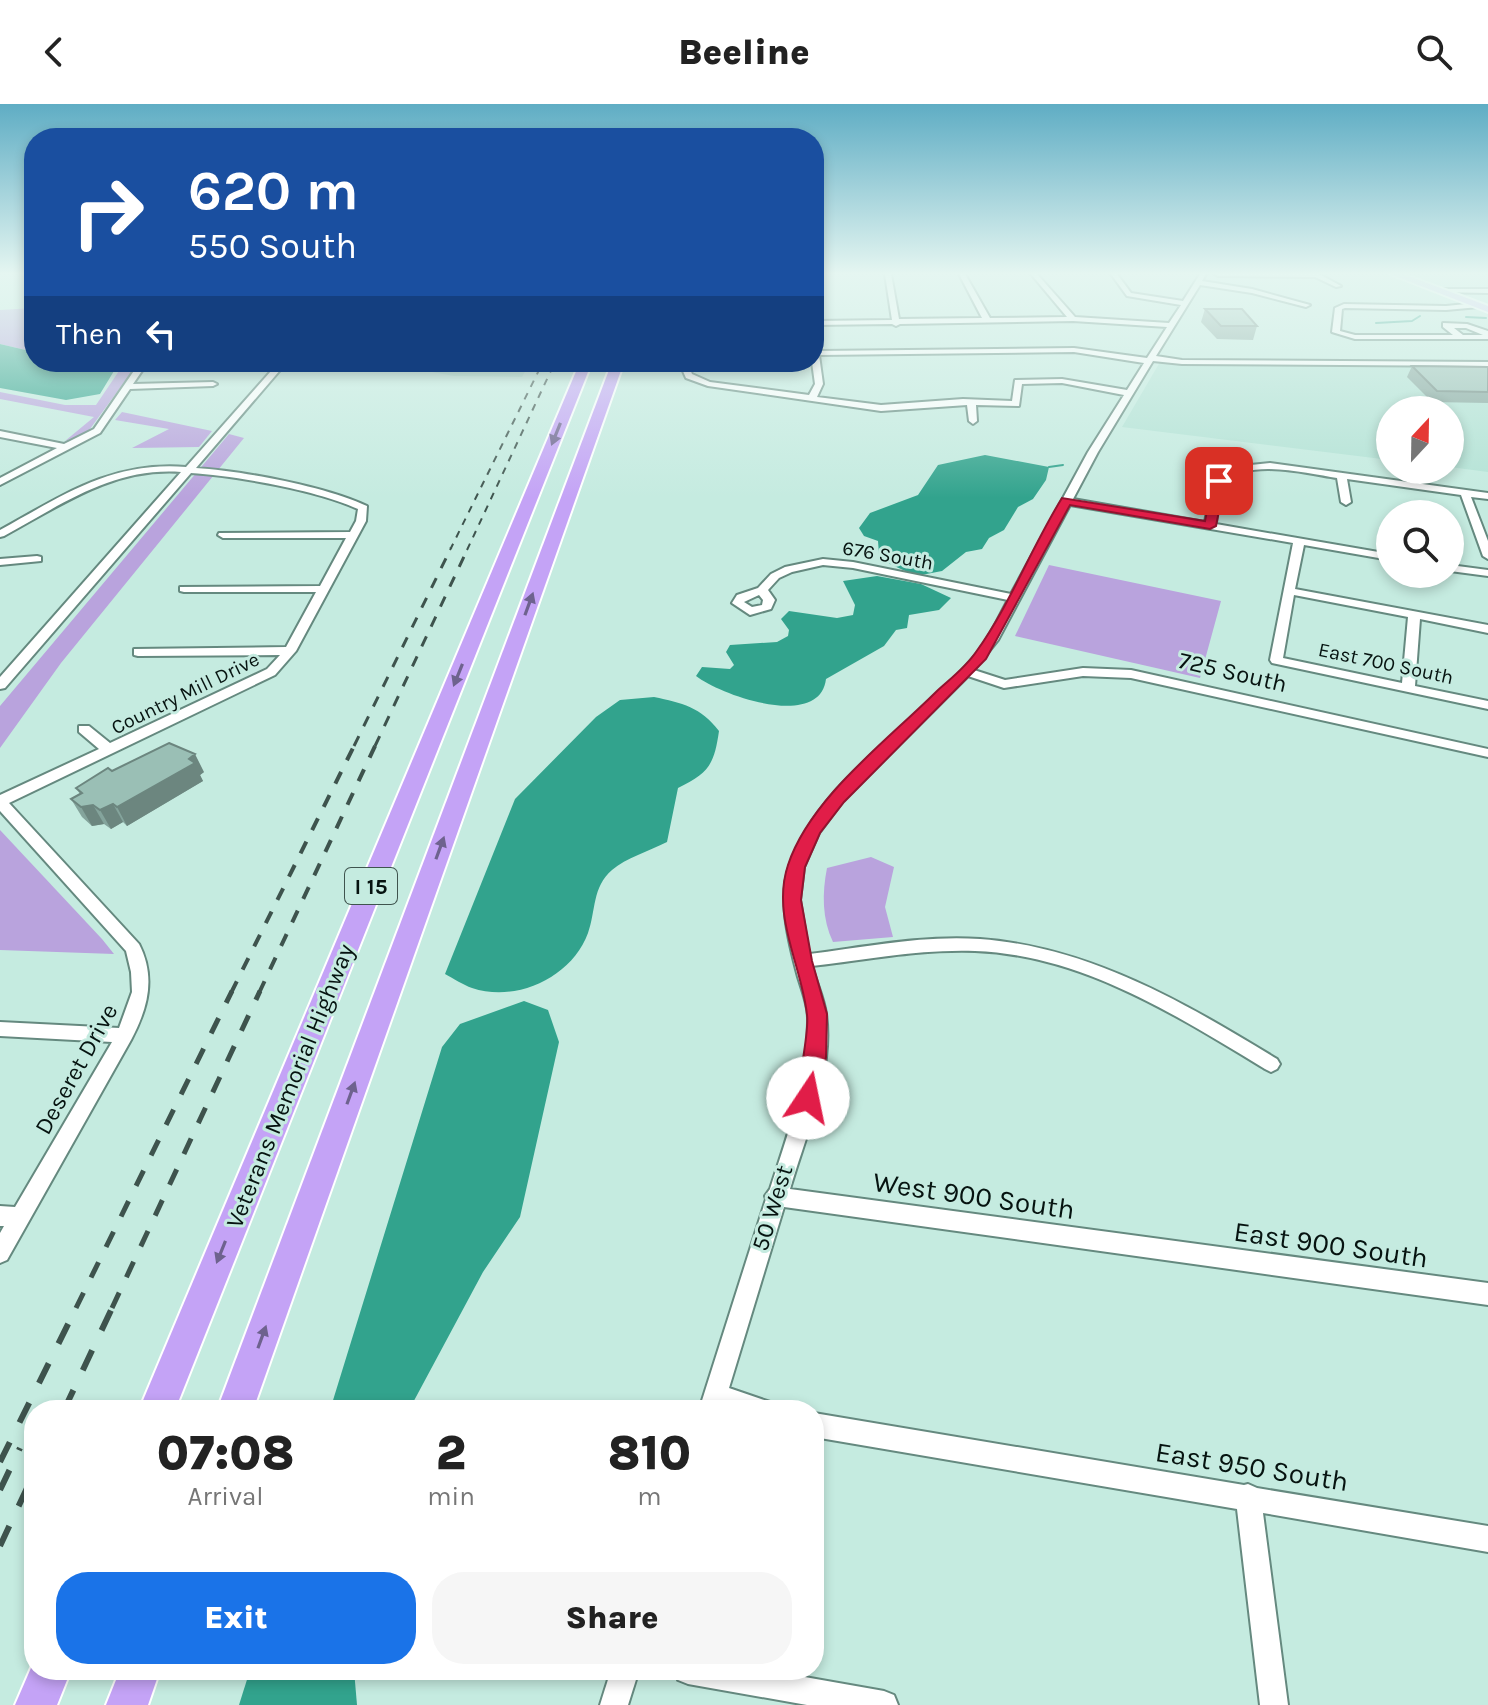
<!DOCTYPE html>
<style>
body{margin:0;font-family:Karla,sans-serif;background:#f6f6f6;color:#222;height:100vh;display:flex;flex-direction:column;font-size:30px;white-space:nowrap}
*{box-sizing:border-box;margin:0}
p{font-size:26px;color:#767676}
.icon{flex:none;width:44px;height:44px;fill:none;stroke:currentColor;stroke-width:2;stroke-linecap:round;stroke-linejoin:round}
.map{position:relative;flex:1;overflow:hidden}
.details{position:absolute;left:24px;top:1296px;width:800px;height:280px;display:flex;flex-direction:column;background:#fff;border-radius:32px;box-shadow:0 4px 12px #0003}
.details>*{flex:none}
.top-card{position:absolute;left:24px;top:24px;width:800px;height:244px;border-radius:32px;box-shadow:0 4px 12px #0003;background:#1a4fa0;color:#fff;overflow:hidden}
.needle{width:52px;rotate:22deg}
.tools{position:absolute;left:1376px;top:292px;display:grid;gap:16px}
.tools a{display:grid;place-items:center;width:88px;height:88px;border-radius:50%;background:#fff;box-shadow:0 4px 12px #0003;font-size:40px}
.pin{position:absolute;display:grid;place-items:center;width:68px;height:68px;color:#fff;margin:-34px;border-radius:16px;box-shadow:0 4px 12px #0006}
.me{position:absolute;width:88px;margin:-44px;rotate:11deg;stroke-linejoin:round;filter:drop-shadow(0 0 6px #0008)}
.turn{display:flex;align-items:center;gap:28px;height:168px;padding:0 32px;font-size:36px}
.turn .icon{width:104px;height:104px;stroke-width:2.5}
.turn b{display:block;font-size:56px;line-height:68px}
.then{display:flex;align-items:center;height:76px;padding:0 32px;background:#0003;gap:16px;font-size:30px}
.eta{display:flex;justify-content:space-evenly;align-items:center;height:136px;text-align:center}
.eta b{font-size:48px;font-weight:800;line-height:56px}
.primary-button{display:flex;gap:16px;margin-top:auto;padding:16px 32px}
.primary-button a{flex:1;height:92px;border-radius:32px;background:#1a73e8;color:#fff;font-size:32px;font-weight:800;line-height:92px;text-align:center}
.primary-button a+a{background:#f6f6f6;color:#222}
header{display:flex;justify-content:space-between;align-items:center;height:104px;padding:0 32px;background:#fff;font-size:36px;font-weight:800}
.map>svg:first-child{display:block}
.built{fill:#b3e2d5}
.green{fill:#b9a3dd}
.water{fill:#32a38d}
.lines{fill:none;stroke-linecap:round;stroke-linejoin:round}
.stream{stroke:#32a38d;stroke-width:2}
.minor-casing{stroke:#65897f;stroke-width:4}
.major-casing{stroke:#fff;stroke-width:4}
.highway-casing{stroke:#fff;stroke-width:4}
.minor{fill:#fff;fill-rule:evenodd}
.major{fill:#dcc8fa;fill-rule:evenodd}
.highway{fill:#c4a3f6;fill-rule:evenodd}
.rail-far4{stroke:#3e534d;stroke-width:2;stroke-dasharray:7 7;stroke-linecap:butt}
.rail-far3{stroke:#3e534d;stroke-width:3;stroke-dasharray:11 11;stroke-linecap:butt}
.rail-far2{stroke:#3e534d;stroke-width:4;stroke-dasharray:13 13;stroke-linecap:butt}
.rail-far1{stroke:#3e534d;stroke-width:5;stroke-dasharray:17 17;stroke-linecap:butt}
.rail{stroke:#3e534d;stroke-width:6;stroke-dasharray:22 22;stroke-linecap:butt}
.wall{fill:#84a49c}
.shaded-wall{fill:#6c867f}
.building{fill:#9abfb5;stroke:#6c867f;stroke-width:2}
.oneway{fill:#6e628e}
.route{fill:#e11d48;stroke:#92132f;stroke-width:2}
.labels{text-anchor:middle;stroke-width:6;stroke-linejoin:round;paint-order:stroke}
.far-street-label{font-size:20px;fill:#061310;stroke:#c5ebe0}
.shield{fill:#c5ebe0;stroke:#3f544e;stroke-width:2}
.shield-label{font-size:22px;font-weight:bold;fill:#061310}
.street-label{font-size:24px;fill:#061310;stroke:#c5ebe0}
.near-street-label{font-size:28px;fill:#061310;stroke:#c5ebe0}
</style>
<header><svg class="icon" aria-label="back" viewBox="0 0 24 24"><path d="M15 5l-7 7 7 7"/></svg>Beeline<svg class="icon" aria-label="search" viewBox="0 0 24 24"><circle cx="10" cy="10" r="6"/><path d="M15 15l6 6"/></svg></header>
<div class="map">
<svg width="1488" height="1601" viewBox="0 0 1488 1601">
<rect width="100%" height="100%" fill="#c5ebe0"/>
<g class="built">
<polygon points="377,258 530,258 522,273 454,272"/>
<polygon points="1160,258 1488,262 1488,368 1450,363 1450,306 1390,306 1390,356 1122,323"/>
</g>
<g class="green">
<polygon points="34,204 34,248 0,240 0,206"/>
<polygon points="125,258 139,258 87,329 65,337 94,313 0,295 0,288 65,301 96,301"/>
<polygon points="122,308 212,327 199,343 132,344 169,325 115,316"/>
<polygon points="229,330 244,334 61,559 0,644 0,602"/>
<polygon points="1049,461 1221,497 1200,574 1015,532"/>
<polygon points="0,726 102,835 114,850 0,846"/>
<path d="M871,753L894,763L885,803L893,833L833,838C822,815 822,789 827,764Z"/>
</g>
<g class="water">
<polygon points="0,240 34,248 34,258 115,258 117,262 100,290 66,296 0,284"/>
<polygon points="985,351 1049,363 1046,376 1033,395 1018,403 1004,426 989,434 982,445 966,448 942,467 916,472 890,460 879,450 878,437 864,432 859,424 870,409 918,391 938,361"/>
<path d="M877,472L921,480L951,494L939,506L909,511L907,524L896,526L884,542L826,575C820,626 722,592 696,572L702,563L730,565L734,561L726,548L730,541L777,538L788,532L789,526L781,515L789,507L837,514L853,511L855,501L843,477Z"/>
<path d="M654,593C682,599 701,603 719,627C714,662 708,669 678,684L667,738C649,747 626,754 612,766C592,783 596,807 588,829C572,873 517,899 472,884C463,881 453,874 445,870L515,695L596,613L620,596Z"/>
<polygon points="524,897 548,906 559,938 520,1113 483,1168 409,1306 330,1306 442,943 460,920"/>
<polygon points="250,1566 354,1566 357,1601 239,1601"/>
</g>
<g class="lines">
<g class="stream">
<polyline points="1466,213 1486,214"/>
<polyline points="1376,219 1412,217 1420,212"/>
<polyline points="1049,363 1063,361"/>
</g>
<defs>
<g id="minor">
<path d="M885,170H891L899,215L982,214L959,170H965L990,214L1067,213L1031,170H1037L1075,213L1169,219L1181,201L1127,192L1111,170H1117L1131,189L1183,197L1200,170H1206L1202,177L1252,185L1310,201L1306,203L1252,189L1200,181L1156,252L1182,256L1488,258V262L1182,260L1153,257L1098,348L1073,395L1205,418C1209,397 1212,376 1232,365L1217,357V353L1220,352L1241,362L1270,359L1488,389V395L1471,393L1488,437V455L1483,452L1461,391L1347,375L1351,398L1346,401L1341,398L1337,374C1309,370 1248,354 1227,378C1218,388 1217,407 1216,420L1390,450V456L1304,441L1295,485L1488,521V529L1420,515L1415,582L1488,597V605L1272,559L1270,556L1293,439L1070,401L998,536L974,566L1005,576L1083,564L1131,566L1488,645V653L1131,574L1083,572L1004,584L968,572L843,697L819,729L804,763L800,796L809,850C865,843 923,831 980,835C1090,843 1185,899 1277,955L1280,960L1277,965L1271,968L1265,965C1176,911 1082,851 975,847C920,845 866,856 812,862C816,878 824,894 826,910C834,968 806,1030 790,1085L1488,1179V1201L784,1103L729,1284L770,1298L774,1306H699L766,1095L765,1092L770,1085C788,1029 809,974 808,914C808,901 802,886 798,873C789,840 777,794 790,760C822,672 920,619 977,549C990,533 998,514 1008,496L853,464L823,461L792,468L779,474L768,486L775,496L771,505L750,511L732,499L737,491L758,484L771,470L785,463L823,455L853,458L1011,490L1088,348L1124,291L1062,279L1022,280L1019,302L976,301L977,317L973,320L969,317L967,301L881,307L708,282L686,274L679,258H687L692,270L710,278L809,291L815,280L812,258L814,239L818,241L819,247L1074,244L1147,254L1167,223L1073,217L900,220L896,222L892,220L814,221V217L892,216ZM1074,248L1144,259L1127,286L1062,275L1015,276L1012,297L963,295L881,301L817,293L823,280L819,251ZM759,491L763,496L762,501L752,503L744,498ZM1294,491L1408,513L1402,579L1283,554Z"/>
<polygon points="1215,170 1319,170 1341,182 1336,183 1315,173 1218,172"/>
<polygon points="1439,185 1488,185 1488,189 1437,188"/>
<path d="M1476,199L1479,203L1446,206L1345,204L1342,205L1340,227L1355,231H1453L1443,223V219L1467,220L1488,227V235H1355L1332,228L1335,204L1344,200L1446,202ZM1454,224H1466L1483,231H1463Z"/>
<polygon points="140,258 148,258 133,280 213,278 217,280 213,282 130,285 100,329 0,381 0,374 57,344 0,333 0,327 64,340 94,325"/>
<path d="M279,258H287L196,364C242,367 325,382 367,402L366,417L296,547L275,571L9,699L139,840C156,873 148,904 131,936L7,1156L0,1159V1129L4,1122H0V1102L15,1103L112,938L0,932V918L119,924L132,888L131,868L126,847L0,707V691L99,645L79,628V622H89L110,639L267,565L280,551L138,552L134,551V545L286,543L316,488H184L180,487V483L320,482L346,434H223L218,431L219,429L350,428L356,417L358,405C317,386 236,372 191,369L5,584L0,585V573L181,368C113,363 61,401 4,432L0,433V426C62,392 111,357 186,363Z"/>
<polygon points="37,452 41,453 41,457 0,461 0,455"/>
<polygon points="1450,461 1488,466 1488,472 1450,467"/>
<polygon points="814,1309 1244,1381 1248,1380 1257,1384 1488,1422 1488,1448 1263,1409 1288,1601 1260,1601 1237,1405 814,1333"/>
<polygon points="611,1566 639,1566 628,1601 600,1601"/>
<polygon points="674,1566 765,1566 884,1587 894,1591 898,1601 807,1601 688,1580 678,1576"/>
</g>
<polygon id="major" points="1390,170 1403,170 1488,202 1488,208"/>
<g id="highway">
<polygon points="580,258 592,258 175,1306 139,1306"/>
<polygon points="612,258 624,258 253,1306 217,1306"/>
<polygon points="34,1557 34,1566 71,1566 57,1601 15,1601"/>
<polygon points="120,1566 160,1566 148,1601 106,1601"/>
</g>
</defs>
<use href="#minor" class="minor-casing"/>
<use href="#major" class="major-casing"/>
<use href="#highway" class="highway-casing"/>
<use href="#minor" class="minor"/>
<use href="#major" class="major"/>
<use href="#highway" class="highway"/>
<g class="rail-far4">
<polyline points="450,446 543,258"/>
<polyline points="467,446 555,258"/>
</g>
<g class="rail-far3">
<polyline points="354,642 451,444"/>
<polyline points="375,642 468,444"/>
</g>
<g class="rail-far2">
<polyline points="231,889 355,640"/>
<polyline points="259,889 376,640"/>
</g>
<g class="rail-far1">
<polyline points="76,1204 232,887"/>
<polyline points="112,1204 260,887"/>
</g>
<g class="rail">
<polyline points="64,1306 113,1202"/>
<polyline points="0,1358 77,1202"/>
<polyline points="0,1386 20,1344"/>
<polyline points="0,1442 34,1369"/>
</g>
</g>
<g class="wall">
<polygon points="1205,205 1257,222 1253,236 1217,235 1201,218"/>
<polygon points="1412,262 1488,263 1488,299 1432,298 1407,273"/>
<polygon points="112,667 204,668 200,671 203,677 127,722 123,718 111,725 104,720 92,722 82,713 71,695 80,690 76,684"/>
</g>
<g class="shaded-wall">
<polygon points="195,650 204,668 200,671 203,677 127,722 117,703"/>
<polygon points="113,700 123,718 111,725 100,706"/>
<polygon points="93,701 104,720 92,722 81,703"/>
</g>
<g class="building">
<polygon points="1205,205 1242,205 1257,222 1221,222"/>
<polygon points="1412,262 1488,263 1488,288 1437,287"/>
<polygon points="169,639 195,650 189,655 195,659 117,703 113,700 100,706 93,701 81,703 71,695 82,689 76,684 108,664 112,667"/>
</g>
<defs><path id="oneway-solid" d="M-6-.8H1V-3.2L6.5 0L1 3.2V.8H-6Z" transform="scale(2)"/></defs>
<g class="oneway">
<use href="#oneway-solid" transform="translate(556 330) rotate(112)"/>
<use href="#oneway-solid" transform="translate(529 500) rotate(-70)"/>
<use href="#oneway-solid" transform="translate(458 571) rotate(112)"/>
<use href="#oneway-solid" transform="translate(440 744) rotate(-70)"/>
<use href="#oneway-solid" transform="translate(351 989) rotate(-70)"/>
<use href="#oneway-solid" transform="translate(221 1148) rotate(112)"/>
<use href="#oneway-solid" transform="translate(262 1233) rotate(-70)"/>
</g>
<linearGradient id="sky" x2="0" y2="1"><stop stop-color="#5fadc4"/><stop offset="0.43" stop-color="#e5f6f1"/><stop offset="1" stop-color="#e5f6f1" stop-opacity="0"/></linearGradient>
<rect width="1488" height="394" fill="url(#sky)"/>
<path class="route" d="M1219,374L1225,377L1216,422L1210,425L1070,401L986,555L844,698L820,729L805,763L801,796L812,857L827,910L826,953L816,1000H800C794,988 810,932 807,911C802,862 771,812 788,761C810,694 888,636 937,587C950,575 966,563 976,548C1010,501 1031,444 1062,394L1205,417L1213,377Z"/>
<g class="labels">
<g class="far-street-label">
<text transform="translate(888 451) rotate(10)" y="7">676 South</text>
<text transform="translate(1386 559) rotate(12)" y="7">East 700 South</text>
<text transform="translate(185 589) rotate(-26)" y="7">Country Mill Drive</text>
</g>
<rect class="shield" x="345" y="764" width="52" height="36" rx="6"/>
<g class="shield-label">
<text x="371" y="790">I 15</text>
</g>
<g class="street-label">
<text transform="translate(1233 568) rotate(13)" y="8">725 South</text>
<text transform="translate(76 965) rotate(-61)" y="8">Deseret Drive</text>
<text transform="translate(290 982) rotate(-68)" y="8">Veterans Memorial Highway</text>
<text transform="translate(772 1104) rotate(-73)" y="8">50 West</text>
</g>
<g class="near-street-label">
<text transform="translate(974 1091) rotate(8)" y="10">West 900 South</text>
<text transform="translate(1331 1140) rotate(8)" y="10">East 900 South</text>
<text transform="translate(1252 1362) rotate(9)" y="10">East 950 South</text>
</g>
</g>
</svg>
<div class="tools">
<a><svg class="needle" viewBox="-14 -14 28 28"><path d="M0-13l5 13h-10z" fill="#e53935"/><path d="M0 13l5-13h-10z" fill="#767676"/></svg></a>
<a><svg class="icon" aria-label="search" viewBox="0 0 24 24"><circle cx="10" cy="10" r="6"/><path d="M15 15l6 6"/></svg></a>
</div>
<div class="pin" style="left:1219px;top:377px;background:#d93025"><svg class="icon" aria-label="arrive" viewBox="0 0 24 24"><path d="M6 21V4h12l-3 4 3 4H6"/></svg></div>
<svg class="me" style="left:808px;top:994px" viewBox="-20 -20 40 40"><circle r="19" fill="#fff"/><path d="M0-13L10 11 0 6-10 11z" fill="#e11d48"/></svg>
<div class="top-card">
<div class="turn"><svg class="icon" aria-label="right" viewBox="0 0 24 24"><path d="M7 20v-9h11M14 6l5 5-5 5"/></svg><div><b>620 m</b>550 South</div></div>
<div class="then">Then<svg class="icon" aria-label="left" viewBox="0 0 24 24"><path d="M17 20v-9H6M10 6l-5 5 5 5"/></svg></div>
</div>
<section class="details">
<div class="eta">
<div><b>07:08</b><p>Arrival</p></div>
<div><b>2</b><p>min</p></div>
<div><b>810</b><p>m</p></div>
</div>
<div class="primary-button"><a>Exit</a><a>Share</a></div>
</section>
</div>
